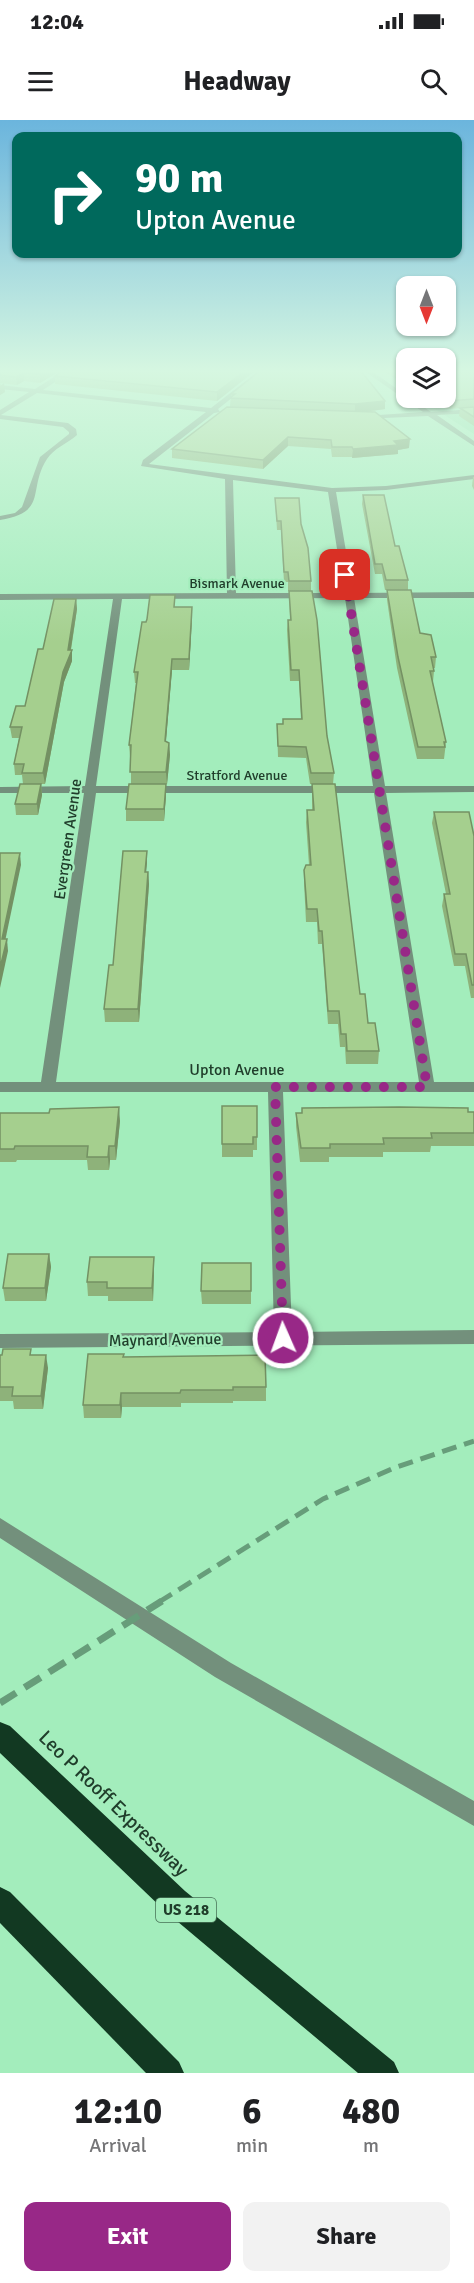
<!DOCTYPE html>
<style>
body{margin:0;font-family:Signika,sans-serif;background:#f2f2f2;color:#202124;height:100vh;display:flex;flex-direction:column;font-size:22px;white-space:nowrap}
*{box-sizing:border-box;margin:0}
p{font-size:20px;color:#757577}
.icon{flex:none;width:33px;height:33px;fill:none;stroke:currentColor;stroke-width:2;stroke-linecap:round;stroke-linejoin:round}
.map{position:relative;height:1953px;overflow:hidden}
.panel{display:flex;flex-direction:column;background:#fff;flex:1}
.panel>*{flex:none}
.hud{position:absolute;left:12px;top:12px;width:450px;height:126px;border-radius:12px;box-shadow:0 2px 4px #0004;background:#00695c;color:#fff;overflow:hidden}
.needle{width:39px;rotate:180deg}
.tools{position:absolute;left:396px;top:156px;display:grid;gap:12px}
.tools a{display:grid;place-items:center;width:60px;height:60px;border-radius:12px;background:#fff;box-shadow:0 2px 4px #0004;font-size:30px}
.pin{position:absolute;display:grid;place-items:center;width:51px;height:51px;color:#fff;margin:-26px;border-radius:12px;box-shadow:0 3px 9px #0006}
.me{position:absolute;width:66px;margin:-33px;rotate:358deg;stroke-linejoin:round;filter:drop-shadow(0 0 4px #0008)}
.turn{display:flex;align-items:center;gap:21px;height:126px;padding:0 24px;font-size:27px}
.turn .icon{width:78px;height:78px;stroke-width:2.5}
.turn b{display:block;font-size:42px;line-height:51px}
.eta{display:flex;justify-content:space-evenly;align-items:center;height:102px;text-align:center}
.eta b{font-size:36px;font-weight:700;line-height:42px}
.cta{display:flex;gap:12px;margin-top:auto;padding:12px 24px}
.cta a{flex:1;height:69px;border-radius:12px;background:#982887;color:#fff;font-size:24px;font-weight:700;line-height:69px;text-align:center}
.cta a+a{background:#f2f2f2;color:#202124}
.status{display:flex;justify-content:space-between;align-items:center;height:42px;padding:0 30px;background:#fff;direction:ltr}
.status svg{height:16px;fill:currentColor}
header{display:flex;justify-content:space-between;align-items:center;height:78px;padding:0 24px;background:#fff;font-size:27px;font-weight:700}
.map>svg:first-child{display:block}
.built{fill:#90e3ad}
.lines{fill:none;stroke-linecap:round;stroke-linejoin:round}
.minor{fill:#73907c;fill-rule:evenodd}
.highway{fill:#123922;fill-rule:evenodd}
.rail-far1{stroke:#679d7a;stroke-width:5;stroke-dasharray:15 8;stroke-linecap:butt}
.rail{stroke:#679d7a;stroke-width:7;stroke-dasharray:19 10;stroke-linecap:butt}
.wall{fill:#8eb27a}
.shaded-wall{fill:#749163}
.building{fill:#a5cf8e;stroke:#749163;stroke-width:1.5}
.route{stroke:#982887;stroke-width:10;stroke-dasharray:0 18}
.labels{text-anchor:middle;stroke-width:4.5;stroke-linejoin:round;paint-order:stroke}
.far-street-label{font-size:14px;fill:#203e2b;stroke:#a3edbc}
.shield{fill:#a3edbc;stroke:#477256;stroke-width:1.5}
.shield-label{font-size:15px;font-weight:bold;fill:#203e2b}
.street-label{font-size:16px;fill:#203e2b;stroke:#a3edbc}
.near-street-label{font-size:20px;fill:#203e2b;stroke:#a3edbc}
</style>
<div class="status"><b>12:04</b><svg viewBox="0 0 49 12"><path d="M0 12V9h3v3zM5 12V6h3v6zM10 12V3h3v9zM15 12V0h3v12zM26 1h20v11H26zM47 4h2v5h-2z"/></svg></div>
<header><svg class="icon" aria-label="menu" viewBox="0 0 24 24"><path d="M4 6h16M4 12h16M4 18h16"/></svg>Headway<svg class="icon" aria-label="search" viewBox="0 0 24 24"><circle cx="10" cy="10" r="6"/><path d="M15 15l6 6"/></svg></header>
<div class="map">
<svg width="474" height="1953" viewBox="0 0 474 1953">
<rect width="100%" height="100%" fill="#a3edbc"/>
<polygon class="built" points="474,264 474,314 418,278 446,278"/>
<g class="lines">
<g class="minor">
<path d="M65,250H73L43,270L211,288L260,250H267L218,289L220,292L214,293L149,344L332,368L386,366L474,355V359L386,370L336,372L353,473L474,472V478H354L385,666H474V672L386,673L434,962H474V972H283L292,1212L474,1210V1224L0,1228V1214L274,1212L268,972H0V962H41L84,673H0V667L85,666L113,479L0,480V474L227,473L225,359L141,346L143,340L206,292L37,273L1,295L68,303L76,309L77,315C68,323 53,329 47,339C27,370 49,392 0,400V396L15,393L22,387L40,337L69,314V312L63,307L0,299V290L29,272L0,269V265L35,269ZM233,360L328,372L344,473H236ZM345,478L373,666H96L122,479ZM96,673H374L419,962H56Z"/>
<polygon points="363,250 370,250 406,275 406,278 411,278 431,292 474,289 474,293 437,295 474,321 474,326 428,296 362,299 364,296 423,292"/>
<polygon points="0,1398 231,1543 474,1681 474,1706 215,1557 0,1418"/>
</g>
<g class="highway">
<polygon points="0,1602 10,1606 185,1771 394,1942 399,1953 358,1953 165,1791 0,1633"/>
<polygon points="0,1767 10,1772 179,1942 184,1953 146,1953 0,1803"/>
</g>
<polyline class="rail-far1" points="159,1482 323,1379 394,1348 474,1321"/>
<polyline class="rail" points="0,1583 162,1481"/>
</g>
<g class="wall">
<polygon points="0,250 61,250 40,263 24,261 17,265 0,263 5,272 0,275"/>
<polygon points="64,250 256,250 217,281 55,264 55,256"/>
<polygon points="261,250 385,289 366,292 409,328 398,330 398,334 352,338 352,337 332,337 331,329 288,326 263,349 172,338 172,329 230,287 231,274"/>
<polygon points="382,250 406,250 406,266"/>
<polygon points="474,250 474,306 459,296 460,288 463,288 447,289 430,278 446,278"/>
<polygon points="473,357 474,357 474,370 472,366"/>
<polygon points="363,375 395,426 408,460 408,470 420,513 436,537 435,548 433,548 434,551 433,562 432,562 446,622 444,639 417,639 397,548 387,480 387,470 385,470 382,454 375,454 362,384"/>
<polygon points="275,378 301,404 311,461 311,471 327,616 334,653 333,664 360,874 368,903 379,931 378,944 346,944 345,927 340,927 338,904 328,904 322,824 318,824 317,802 306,802 304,762 304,750 309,745 306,702 307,690 312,690 312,664 310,664 306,638 278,637 277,604 283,604 301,599 299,561 290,561 287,510 288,500 290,500 289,471 288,471 288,462 284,462 281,410 277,410"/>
<polygon points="76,479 77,489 71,530 72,530 72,541 64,562 45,664 41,664 42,675 38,695 16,695 15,684 23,664 22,655 15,655 14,644 19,618 12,618 10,607 25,586"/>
<polygon points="175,487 192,487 192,497 189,550 172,550 166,621 169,623 170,635 167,664 166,664 166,675 164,701 126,701 126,689 131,664 131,636 130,636 129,625 136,563 135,563 134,552 146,502"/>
<polygon points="434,692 474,716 474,878 471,878 465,846 454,846 442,786 444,774 446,774 432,703"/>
<polygon points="147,731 146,752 148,752 149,764 139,902 105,902 104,889 113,845"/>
<polygon points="222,986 257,986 257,1030 253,1030 253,1037 222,1037"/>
<polygon points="474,992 474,1026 431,1026 430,1032 383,1032 383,1037 329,1037 329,1042 300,1042 296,1006 296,993"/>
<polygon points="0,993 120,1001 116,1040 110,1040 109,1050 88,1050 87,1040 17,1040 16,1042 0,1042"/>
<polygon points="49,1134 51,1147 46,1181 5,1181 3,1168"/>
<polygon points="154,1137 154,1151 153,1181 108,1181 108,1176 88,1176 87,1162"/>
<polygon points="251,1143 251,1184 202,1184 201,1171"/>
<polygon points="0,1235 32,1235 48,1248 43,1289 14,1289 13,1281 0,1281"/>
<polygon points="124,1237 266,1267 266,1281 233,1281 233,1283 181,1283 181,1287 122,1287 121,1298 84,1298 83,1285"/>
</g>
<g class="shaded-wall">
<polygon points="47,250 61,250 40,263 40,254"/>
<polygon points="246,250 256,250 217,281 217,272"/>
<polygon points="24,253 24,261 17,265 16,257"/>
<polygon points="4,263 5,272 0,275 0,266"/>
<polygon points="385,281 385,289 355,293 355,284"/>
<polygon points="288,317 288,326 263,349 263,340"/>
<polygon points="410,319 409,328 398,330 398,334 352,338 353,329 394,321"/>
<polygon points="76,479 77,489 70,534 72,530 72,541 64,562 45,664 43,653 63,552 68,530"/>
<polygon points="192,487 192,497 189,550 189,539"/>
<polygon points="172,539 172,550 165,632 165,621"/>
<polygon points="169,623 170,635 167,664 166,652"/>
<polygon points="41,664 42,675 38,695 37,684"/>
<polygon points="166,664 166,675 164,701 164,689"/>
<polygon points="147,731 147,743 145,764 145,752"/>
<polygon points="20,733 21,745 3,831 2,819"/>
<polygon points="148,752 149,764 139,902 138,889"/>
<polygon points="7,819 8,831 0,868 0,848"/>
<polygon points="119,987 120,1001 116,1040 115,1026"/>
<polygon points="109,1026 110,1040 109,1050 108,1037"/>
<polygon points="49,1134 51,1147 46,1181 45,1168"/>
<polygon points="154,1137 154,1151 153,1181 152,1168"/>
<polygon points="46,1235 48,1248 43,1289 41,1276"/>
<polygon points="121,1273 122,1287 121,1298 120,1285"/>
</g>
<g class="building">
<polygon points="0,250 47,250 40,254 24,253 16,257 0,255"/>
<polygon points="64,250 246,250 217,272 55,256"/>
<polygon points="261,250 360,250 385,281 355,284 230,278 235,274 231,274"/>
<polygon points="395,250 406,250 406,257"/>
<polygon points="446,250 474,250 474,279 448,281 443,278 446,278"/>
<polygon points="227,287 375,292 410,319 394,321 398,325 353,329 352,327 332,327 331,320 288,317 263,340 172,329"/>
<polygon points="474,287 474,297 460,288"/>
<polygon points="363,375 384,375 395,426 399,426 408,460 386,460 382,444 375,444"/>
<polygon points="275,378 299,378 301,404 308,428 311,461 289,461 288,452 284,452 281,401 277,401"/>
<polygon points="387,470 411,470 420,513 431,515 436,537 431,537 434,551 430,551 446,622 444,622 445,627 418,627 398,537"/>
<polygon points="289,471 312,471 317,500 327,616 334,653 311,653 306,627 278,626 277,604 283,604 283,599 302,599 299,550 291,550 288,500 291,500"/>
<polygon points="150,475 175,475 174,487 192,487 189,539 172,539 165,621 169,623 166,652 130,652 131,625 129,625 138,552 134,552 142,502 146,502 147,499"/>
<polygon points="54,479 76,479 68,530 72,530 63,552 43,653 22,653 24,644 14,644 22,607 10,607 16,586 25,586 38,529 43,529"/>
<polygon points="20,664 41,664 37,684 15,684"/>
<polygon points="129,664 166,664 164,689 126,689"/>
<polygon points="312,664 335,664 360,874 365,874 368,903 375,903 379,931 347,931 346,914 341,914 339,891 328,891 322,811 319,811 317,789 307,789 304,750 306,745 311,745 307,690 314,690"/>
<polygon points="434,692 469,692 474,716 474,865 472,865 466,834 455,834 444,774 450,774"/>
<polygon points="123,731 147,731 145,752 148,752 138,889 104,889 109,845 113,845"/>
<polygon points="0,733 20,733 2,819 7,819 0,848"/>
<polygon points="222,986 257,986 257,1017 253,1017 253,1024 222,1024"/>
<polygon points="119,987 115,1026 109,1026 108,1037 87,1037 88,1026 15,1026 14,1029 0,1029 0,993 49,993 50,989"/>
<polygon points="399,987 468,988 468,992 474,992 474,1013 431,1013 432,1018 383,1018 384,1024 330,1024 330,1028 301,1028 296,993 302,993 302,988"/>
<polygon points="8,1134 49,1134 45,1168 3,1168"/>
<polygon points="90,1137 154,1137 152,1168 107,1168 107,1162 87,1162"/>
<polygon points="202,1143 251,1143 251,1171 201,1171"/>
<polygon points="3,1229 31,1229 30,1235 46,1235 41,1276 12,1276 13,1267 0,1267 0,1235 2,1235"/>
<polygon points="88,1234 124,1234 123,1237 265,1235 266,1267 233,1267 233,1270 181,1270 180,1273 121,1273 120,1285 83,1285"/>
</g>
<linearGradient id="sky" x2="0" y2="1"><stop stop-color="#6bb5dd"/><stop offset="0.48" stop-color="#d6f7e1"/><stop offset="1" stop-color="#d6f7e1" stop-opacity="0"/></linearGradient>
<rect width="474" height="523" fill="url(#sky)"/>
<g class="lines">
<polyline class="route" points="283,1218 275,967 427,967 345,455"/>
</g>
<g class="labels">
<g class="far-street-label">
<text x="237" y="468">Bismark Avenue</text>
<text x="237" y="660">Stratford Avenue</text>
</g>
<rect class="shield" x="156" y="1778" width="60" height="24" rx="4.5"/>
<g class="shield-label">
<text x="186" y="1795">US 218</text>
</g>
<g class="street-label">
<text transform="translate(67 719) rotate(-82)" y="6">Evergreen Avenue</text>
<text x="237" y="955">Upton Avenue</text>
<text transform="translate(165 1219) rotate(-1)" y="6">Maynard Avenue</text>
</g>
<g class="near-street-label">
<text transform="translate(114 1683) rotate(44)" y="7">Leo P Rooff Expressway</text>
</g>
</g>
</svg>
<div class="tools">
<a><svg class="needle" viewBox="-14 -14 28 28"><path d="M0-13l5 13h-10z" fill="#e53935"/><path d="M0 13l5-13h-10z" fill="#757577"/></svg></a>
<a><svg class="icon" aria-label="layers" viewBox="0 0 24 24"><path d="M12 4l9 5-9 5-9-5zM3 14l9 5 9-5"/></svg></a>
</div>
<div class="pin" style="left:345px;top:455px;background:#d93025"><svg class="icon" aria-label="arrive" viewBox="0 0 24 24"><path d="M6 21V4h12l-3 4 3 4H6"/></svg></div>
<svg class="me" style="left:283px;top:1218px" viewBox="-20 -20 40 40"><circle r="17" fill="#982887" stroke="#fff" stroke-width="3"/><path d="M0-11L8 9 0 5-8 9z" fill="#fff"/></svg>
<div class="hud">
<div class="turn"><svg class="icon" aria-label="right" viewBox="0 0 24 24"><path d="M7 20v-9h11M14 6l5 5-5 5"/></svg><div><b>90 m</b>Upton Avenue</div></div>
</div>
</div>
<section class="panel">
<div class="eta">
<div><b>12:10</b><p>Arrival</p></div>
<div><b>6</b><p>min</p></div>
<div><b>480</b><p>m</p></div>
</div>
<div class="cta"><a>Exit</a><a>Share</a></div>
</section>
